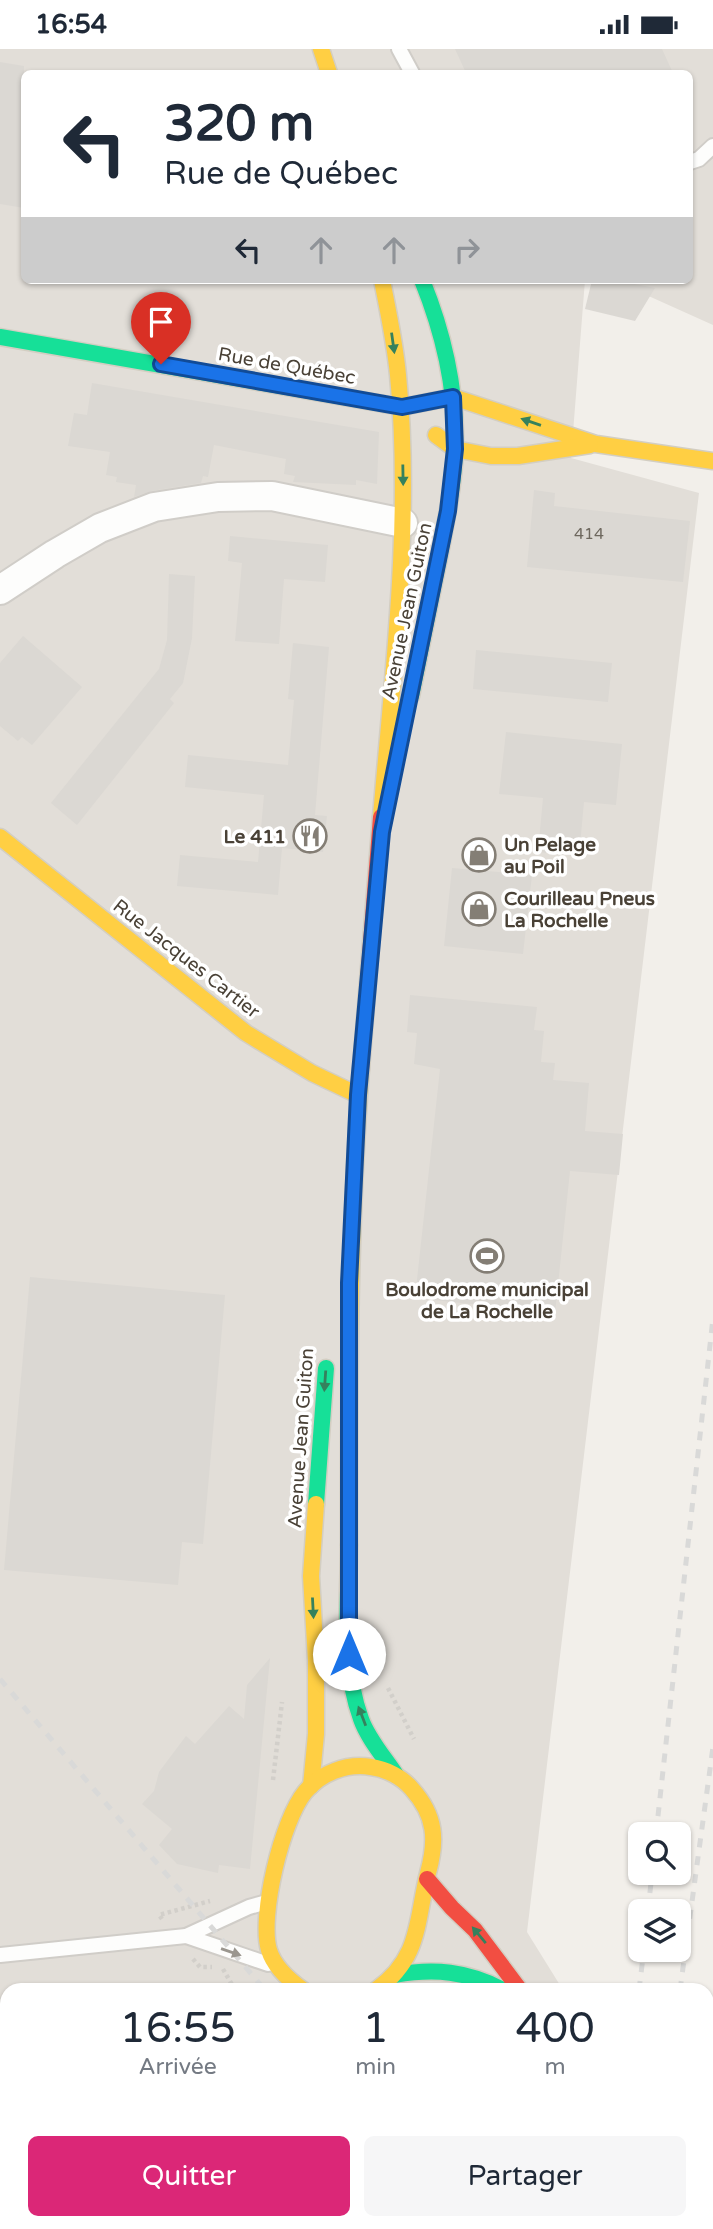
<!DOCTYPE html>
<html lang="fr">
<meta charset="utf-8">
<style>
body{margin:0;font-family:"Varela Round",sans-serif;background:#f6f6f7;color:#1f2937;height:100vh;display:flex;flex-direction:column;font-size:26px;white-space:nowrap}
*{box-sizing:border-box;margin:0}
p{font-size:23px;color:#747a83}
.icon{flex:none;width:38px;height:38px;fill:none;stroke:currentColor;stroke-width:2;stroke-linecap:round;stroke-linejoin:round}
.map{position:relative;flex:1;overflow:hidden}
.drawer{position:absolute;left:0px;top:1934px;width:714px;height:247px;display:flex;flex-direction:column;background:#fff;border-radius:21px 21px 0 0;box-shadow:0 2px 5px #0004}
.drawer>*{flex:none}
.hud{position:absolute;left:21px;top:21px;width:672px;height:214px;border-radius:10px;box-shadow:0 2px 5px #0004;background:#fff;color:#1f2937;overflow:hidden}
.fabs{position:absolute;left:628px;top:1773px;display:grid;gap:14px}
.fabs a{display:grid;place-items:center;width:63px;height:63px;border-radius:10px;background:#fff;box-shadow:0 2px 5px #0004;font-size:35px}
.pin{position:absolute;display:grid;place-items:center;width:60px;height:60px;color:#fff;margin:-72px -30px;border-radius:50% 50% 50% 0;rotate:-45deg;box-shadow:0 0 7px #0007}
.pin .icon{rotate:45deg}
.me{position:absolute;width:77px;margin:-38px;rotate:0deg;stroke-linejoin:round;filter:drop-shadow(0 0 5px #0008)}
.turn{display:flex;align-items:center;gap:24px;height:147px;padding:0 28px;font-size:32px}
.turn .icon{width:91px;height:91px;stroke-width:2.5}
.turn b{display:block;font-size:49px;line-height:60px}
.lanes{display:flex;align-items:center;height:66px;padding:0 28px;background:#0003;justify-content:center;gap:35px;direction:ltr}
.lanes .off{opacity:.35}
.eta{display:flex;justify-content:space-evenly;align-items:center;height:119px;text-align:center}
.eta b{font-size:42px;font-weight:600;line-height:49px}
.cta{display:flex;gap:14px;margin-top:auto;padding:14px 28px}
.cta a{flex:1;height:80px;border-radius:10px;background:#db2777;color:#fff;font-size:28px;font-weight:600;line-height:80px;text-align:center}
.cta a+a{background:#f6f6f7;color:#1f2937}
.status{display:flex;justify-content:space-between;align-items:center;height:49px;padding:0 35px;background:#fff;direction:ltr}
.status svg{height:19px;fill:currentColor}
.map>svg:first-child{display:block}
.industrial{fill:#e2ded8}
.building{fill:#dbd8d3}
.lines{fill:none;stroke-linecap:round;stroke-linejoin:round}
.lane-casing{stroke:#d0cdc8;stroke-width:18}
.street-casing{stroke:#d0cdc8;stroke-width:32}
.fast-casing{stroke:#d3cec2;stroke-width:19}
.slow-casing{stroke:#d3cec2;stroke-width:19}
.jam-casing{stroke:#d3cec2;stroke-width:19}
.path{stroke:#d2cfca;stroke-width:4.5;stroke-dasharray:3.5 3.5;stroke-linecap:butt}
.lane{stroke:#fdfdfc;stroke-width:14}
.street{stroke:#fdfdfc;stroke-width:28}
.fast{stroke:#16e098;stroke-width:16}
.slow{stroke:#ffcf43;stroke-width:16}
.jam{stroke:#f24e42;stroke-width:16}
.rail{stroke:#d9d9d8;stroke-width:5;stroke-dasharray:9 9;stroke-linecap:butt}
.oneway{fill:#35815d}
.oneway2{fill:#9a968f}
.route-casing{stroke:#114b97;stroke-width:18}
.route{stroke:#1a73e8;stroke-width:12}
.labels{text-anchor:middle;stroke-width:7;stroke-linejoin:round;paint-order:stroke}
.number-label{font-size:16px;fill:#6e685e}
.street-label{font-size:19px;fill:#494136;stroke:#fff}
.poi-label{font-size:19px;font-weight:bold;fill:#494136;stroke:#fff;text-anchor:start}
</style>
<div class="status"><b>16:54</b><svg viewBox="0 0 49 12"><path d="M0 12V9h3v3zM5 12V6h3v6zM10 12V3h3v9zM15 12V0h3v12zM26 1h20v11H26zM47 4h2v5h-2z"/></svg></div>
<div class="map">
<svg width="713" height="2180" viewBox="0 0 713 2180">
<rect width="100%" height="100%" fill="#f2efea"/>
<polygon class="industrial" points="0,0 713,0 713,276 613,231 690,231 690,24 24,24 24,231 585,231 571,409 699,444 527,1883 563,1941 7,1941 7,2174 536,2174 535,2180 0,2180"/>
<g class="building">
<polygon points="455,0 662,0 673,24 466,24"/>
<polygon points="0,13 24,17 24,159 0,155"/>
<polygon points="592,231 614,231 655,239 635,272 585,260"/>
<polygon points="92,334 379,383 377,435 356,431 356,436 293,433 295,427 284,425 286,410 214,396 208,428 203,427 201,434 151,442 134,448 136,436 116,433 117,428 106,426 110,403 68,397 74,364 87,366"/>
<polygon points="534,441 555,444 554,457 690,472 683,533 527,518"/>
<polygon points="230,487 328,496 325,533 284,530 279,595 235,592 242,514 228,512"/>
<polygon points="169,525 195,527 192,589 183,634 170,650 174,654 77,776 51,754 159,620 167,591"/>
<polygon points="23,587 82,638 32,696 22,688 18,692 0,677 0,614"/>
<polygon points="293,594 329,598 315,766 327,767 323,803 282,799 278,846 177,837 180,806 258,813 264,746 185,738 188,706 288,716 294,651 288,650"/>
<polygon points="476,601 612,614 608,653 473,640"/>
<polygon points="506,683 622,695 616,756 584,753 579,807 538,803 543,749 499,745"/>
<polygon points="452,819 532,826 523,905 444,897"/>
<polygon points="410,946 537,958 534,981 544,982 541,1013 555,1014 553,1031 589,1034 585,1082 623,1085 619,1126 570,1122 555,1264 415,1249 440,1020 414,1015 417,984 407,983"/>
<polygon points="30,1228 225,1246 203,1495 182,1493 178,1536 4,1521"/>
<polygon points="270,1609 250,1820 219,1816 218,1824 177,1815 159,1796 172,1780 142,1755 154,1742 159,1723 186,1687 195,1695 229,1657 244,1670 247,1636"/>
</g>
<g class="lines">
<defs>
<g id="lane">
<polyline points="399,0 412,24"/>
<polyline points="690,113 699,110 713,97"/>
<polyline points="186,1887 268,1915"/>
<polyline points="0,1906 186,1887 249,1858 267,1853"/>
</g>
<polyline id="street" points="0,541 55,505 100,479 154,458 218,448 272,447 403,474"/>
<g id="fast">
<polyline points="0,288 384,355"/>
<path d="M411,647C421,596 432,545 442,494C448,461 455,427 455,393C456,337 443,283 422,231"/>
<polyline points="316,1455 326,1319"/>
<path d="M349,1496C349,1553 341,1616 361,1670C368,1690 385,1709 396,1726"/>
<path d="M395,1926C434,1919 467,1922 503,1941"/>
<polyline points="680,2174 683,2180"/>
</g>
<g id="slow">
<polyline points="321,0 329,24"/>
<polyline points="384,355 402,358 453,348 596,395 713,412"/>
<polyline points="436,386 455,400 491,407 518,407 590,396"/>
<path d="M381,768C393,623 412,471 398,326C395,294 388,262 382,231"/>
<polyline points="0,788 246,984 312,1024 358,1046"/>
<path d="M349,1496C349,1337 349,1179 361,1020"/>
<polyline points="311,1737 316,1685 316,1611 311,1527 316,1455"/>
<path d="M303,1941C289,1931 274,1918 269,1901C259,1867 282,1771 305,1743C321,1724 346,1714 371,1718C386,1720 402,1728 412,1740C436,1767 437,1791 428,1824C416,1872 421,1909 376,1941"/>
</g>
<g id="jam">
<polyline points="361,1020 381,768"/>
<polyline points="427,1830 452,1859 475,1881 520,1941"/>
<polyline points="263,2180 264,2174"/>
</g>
</defs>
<use href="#lane" class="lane-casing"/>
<use href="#street" class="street-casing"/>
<use href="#fast" class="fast-casing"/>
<use href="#slow" class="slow-casing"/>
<use href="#jam" class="jam-casing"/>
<g class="path">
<polyline points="388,1639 414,1690"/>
<polyline points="273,1731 282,1653"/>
<polyline points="162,1870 159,1866 210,1852"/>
<polyline points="193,1910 200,1918 212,1918"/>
<polyline points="223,1920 235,1941"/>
<polyline points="214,2180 215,2174"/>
</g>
<use href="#lane" class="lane"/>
<use href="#street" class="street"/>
<use href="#fast" class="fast"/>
<use href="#slow" class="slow"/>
<use href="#jam" class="jam"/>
<g class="rail">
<polyline points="0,1630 265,1941"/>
<polyline points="656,1785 713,1269"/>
<polyline points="648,1862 652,1824"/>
<polyline points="639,1941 644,1900"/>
<polyline points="680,1941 713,1698"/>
<polyline points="420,2174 423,2180"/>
<polyline points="611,2180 612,2174"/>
<polyline points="651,2180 651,2174"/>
</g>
</g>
<defs><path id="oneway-solid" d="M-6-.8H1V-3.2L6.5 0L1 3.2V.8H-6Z" transform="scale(1.75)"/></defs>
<g class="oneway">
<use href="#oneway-solid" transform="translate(393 294) rotate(82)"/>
<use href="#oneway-solid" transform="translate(531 373) rotate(-161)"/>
<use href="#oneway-solid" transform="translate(403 426) rotate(89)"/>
<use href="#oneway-solid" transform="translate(325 1332) rotate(94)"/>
<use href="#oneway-solid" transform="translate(313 1559) rotate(87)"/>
<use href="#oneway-solid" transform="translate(362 1667) rotate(-111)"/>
<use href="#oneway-solid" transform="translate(479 1886) rotate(-130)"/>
</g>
<use class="oneway2" href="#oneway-solid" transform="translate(231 1903) rotate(19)"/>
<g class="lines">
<defs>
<polyline id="route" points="161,315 402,358 453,348 455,400 448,462 382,783 358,1046 349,1234 349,1605"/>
</defs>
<use href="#route" class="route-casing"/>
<use href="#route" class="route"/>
</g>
<defs>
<symbol id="restaurant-ring" viewBox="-11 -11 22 22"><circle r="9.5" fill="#fff" stroke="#847e75" stroke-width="1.5"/><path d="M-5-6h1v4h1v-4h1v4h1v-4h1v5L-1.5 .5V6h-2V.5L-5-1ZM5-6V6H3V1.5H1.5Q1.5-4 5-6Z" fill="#847e75"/></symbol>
<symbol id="shop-ring" viewBox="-11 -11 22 22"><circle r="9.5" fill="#fff" stroke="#847e75" stroke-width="1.5"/><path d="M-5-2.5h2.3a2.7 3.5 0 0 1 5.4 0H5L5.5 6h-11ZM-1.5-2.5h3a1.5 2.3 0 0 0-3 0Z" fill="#847e75"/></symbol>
<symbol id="stadium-ring" viewBox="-11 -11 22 22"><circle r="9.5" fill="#fff" stroke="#847e75" stroke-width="1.5"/><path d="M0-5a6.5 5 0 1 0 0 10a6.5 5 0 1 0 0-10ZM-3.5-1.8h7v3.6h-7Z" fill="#847e75"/></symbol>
</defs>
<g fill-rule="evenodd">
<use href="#restaurant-ring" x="291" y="768" width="38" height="38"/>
<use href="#shop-ring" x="460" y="787" width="38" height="38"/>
<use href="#shop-ring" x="460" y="841" width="38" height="38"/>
<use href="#stadium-ring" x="468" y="1188" width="38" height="38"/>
</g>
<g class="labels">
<g class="number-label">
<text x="589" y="490">414</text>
</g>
<g class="street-label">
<text transform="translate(287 316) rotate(10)" y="7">Rue de Québec</text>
<text transform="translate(406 562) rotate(-78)" y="7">Avenue Jean Guiton</text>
<text transform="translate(187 909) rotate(38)" y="7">Rue Jacques Cartier</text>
<text transform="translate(300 1389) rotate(-86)" y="7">Avenue Jean Guiton</text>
</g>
<g class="poi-label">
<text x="286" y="794" text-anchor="end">Le 411</text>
<text x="504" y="802">Un Pelage<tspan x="504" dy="22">au Poil</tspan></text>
<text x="504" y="856">Courilleau Pneus<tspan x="504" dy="22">La Rochelle</tspan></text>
<text x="487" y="1247" text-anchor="middle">Boulodrome municipal<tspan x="487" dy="22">de La Rochelle</tspan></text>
</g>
</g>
</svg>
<div class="fabs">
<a><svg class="icon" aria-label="search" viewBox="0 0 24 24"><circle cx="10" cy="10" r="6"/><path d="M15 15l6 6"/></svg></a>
<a><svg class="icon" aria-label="layers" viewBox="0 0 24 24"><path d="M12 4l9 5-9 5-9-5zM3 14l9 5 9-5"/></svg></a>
</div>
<div class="pin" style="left:161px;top:315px;background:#d93025"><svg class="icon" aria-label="arrive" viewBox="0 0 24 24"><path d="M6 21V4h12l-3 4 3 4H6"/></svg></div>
<svg class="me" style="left:349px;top:1605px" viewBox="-20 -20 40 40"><circle r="19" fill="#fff"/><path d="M0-13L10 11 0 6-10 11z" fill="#1a73e8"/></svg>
<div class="hud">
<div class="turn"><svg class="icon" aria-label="left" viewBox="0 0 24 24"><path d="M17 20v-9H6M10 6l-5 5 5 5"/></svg><div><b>320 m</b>Rue de Québec</div></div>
<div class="lanes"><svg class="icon" aria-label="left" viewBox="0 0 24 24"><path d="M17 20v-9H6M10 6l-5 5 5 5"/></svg><svg class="icon off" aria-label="ahead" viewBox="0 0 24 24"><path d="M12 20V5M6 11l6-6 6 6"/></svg><svg class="icon off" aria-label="ahead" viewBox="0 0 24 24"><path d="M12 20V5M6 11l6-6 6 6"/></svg><svg class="icon off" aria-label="right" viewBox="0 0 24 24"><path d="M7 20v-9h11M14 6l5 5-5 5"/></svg></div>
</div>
<section class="drawer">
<div class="eta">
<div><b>16:55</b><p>Arrivée</p></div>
<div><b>1</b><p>min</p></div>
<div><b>400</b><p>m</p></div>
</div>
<div class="cta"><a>Quitter</a><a>Partager</a></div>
</section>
</div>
